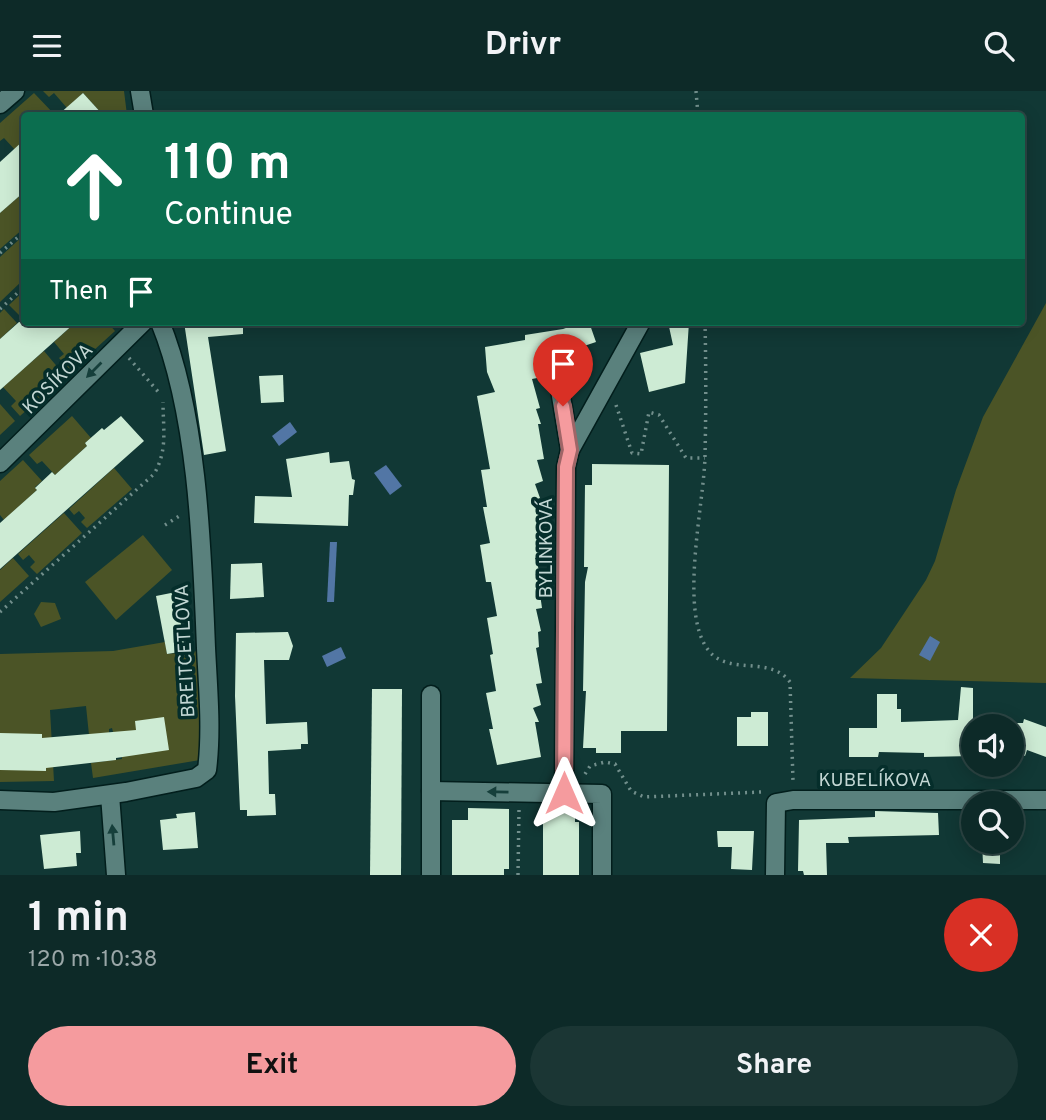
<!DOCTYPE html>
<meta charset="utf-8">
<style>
body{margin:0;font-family:Overpass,sans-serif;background:#1b3634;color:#f1f3f6;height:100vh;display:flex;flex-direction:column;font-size:26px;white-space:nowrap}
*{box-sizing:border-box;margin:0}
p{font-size:23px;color:#9aa7a8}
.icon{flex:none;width:38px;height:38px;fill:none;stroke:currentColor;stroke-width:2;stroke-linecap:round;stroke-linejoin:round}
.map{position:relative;height:784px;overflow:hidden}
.panel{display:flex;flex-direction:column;background:#0d2a28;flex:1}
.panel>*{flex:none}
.guide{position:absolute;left:21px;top:21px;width:1004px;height:214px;border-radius:7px;box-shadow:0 4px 18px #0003,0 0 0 2px #2d4645;background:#0b6e4f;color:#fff;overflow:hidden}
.fabs{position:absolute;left:961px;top:623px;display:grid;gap:14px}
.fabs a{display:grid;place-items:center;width:63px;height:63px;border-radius:50%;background:#0d2a28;box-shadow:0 4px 18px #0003,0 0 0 2px #2d4645;font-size:35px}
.pin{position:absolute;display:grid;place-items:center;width:60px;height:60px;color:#fff;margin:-72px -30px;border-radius:50% 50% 50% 0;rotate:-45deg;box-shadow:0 0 7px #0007}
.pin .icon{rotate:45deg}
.me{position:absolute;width:77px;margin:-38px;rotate:0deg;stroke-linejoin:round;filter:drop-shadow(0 0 5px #0008)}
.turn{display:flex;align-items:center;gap:24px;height:147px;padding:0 28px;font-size:32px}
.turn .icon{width:91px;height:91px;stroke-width:2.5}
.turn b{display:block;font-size:49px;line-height:60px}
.then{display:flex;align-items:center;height:66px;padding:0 28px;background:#0003;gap:14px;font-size:26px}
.round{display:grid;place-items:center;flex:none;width:74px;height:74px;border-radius:37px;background:#1b3634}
.headline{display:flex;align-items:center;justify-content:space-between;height:119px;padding:0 28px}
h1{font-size:42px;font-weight:700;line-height:52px}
.primary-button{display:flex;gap:14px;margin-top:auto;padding:14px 28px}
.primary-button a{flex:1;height:80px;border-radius:42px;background:#f59b9e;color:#111;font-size:28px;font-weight:700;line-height:80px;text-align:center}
.primary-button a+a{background:#1b3634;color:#f1f3f6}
header{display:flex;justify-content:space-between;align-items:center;height:91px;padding:0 28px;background:#0d2a28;font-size:32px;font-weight:700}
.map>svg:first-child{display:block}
.green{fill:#4b5426}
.water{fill:#5276a5}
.building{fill:#cdebd4}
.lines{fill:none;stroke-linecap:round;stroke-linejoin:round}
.minor-casing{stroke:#021e1c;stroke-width:21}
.path{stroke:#728f8c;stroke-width:3.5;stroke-dasharray:2 5;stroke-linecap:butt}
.minor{stroke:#5a817d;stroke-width:18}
.oneway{fill:#163f3b}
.route-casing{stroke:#9f6567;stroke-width:18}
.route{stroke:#f59b9e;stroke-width:12}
.labels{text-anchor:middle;stroke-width:7;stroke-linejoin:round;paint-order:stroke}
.street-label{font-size:19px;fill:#c3d7d4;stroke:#052e2b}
</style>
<header><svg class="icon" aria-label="menu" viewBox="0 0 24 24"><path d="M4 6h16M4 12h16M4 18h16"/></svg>Drivr<svg class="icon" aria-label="search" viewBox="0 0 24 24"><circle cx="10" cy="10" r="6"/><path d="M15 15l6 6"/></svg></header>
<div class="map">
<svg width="1046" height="784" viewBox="0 0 1046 784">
<rect width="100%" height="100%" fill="#113835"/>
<g class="green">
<polygon points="43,0 124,0 127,24 103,24 83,2 67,17 54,2 49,6"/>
<polygon points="34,2 54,23 24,24 24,54 17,61 4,47 0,50 0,32"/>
<polygon points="24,101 24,137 0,158 0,122"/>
<polygon points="24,144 24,188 0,211 0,166"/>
<polygon points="24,200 24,221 20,225 9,214"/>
<polygon points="1046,212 1046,592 850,587 881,557 926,489 935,470 956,399 983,326"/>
<polygon points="4,218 17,232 0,248 0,222"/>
<polygon points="76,231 107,231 115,240 71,280 59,267 64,263 54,251"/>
<polygon points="44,260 65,285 20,325 11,315 16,310 3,296"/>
<polygon points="0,313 15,330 0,344"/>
<polygon points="72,325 91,347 85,352 87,355 55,384 42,370 37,373 29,364"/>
<polygon points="23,369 42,390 35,396 37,399 4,429 0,424 0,390"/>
<polygon points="114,377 132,398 87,437 81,431 85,427 79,420 74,424 69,418"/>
<polygon points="64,422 82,442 37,483 30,476 35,471 29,464 23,469 18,463"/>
<polygon points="143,444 172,479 116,529 85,491"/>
<polygon points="13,467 29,485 0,511 0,479"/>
<polygon points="41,511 55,512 61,528 41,536 34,523"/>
<polygon points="165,551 167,563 199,560 203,666 200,669 93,687 91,672 122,668 120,641 113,641 112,637 109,638 109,642 89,644 86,615 50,619 54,690 0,691 0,563 113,560"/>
</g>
<g class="water">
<polygon points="290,331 297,341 279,355 272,345"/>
<polygon points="386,374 402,395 390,404 374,382"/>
<polygon points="330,451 337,451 334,511 327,511"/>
<polygon points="930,545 940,551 930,570 919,564"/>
<polygon points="341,556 346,567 327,576 322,565"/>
</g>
<g class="building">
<polygon points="83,2 103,24 58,24"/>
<polygon points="24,49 24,101 0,122 0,71"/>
<polygon points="19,231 76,231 0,299 0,248"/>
<polygon points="184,231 243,231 243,243 208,246 226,360 204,364"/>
<polygon points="583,231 589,231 596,251 584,255 590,274 563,282 532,288 540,317 536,318 541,333 538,333 544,368 537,369 543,390 535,393 540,407 537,408 543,443 537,444 542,465 535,467 540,482 537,482 542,517 536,518 541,540 538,541 539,556 536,557 542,592 536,593 541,614 533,617 539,631 535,631 541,666 497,674 489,638 493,638 486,602 496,600 490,564 493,563 487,527 497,525 491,491 486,491 480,454 490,452 483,416 487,416 481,379 490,378 477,305 495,301 487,281 485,256 525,249 525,244 563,238"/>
<polygon points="668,231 689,231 685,292 649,301 640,262 673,254"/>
<polygon points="283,284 284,311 261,312 259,285"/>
<polygon points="121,325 144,350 0,478 0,432 37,399 35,397 52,381 55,384 87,355 85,352 102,337 104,339"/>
<polygon points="329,361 330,372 349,370 352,388 355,389 353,404 349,404 348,435 254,432 255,405 292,406 286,368"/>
<polygon points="592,373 669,374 667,640 621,640 621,662 596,662 596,657 583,657 586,600 583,600 585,491 588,476 584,476 585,394 592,394"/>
<polygon points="262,472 264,506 230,508 231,473"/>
<polygon points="176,501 185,560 167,563 156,505"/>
<polygon points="288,541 293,555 289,569 264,569 266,633 307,631 308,653 301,653 301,658 268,660 269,703 275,703 276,724 247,725 247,719 240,719 235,605 236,542"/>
<polygon points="961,596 973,597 973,665 924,666 924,662 879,661 878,666 849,666 849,637 877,637 877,603 897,603 897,618 901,618 901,631 958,629"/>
<polygon points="372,598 402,598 401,784 370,784"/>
<polygon points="751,621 768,621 768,655 737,655 737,626 751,626"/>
<polygon points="164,626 169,659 116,667 116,669 46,677 46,680 0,679 0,642 42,643 42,647 136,639 135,630"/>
<polygon points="1024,628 1046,636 1046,666 1027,659 1025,665 1012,660 1012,632 1023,632"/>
<polygon points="468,717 509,718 509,778 504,778 504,784 452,784 452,729 468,729"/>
<polygon points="543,718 575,718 575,731 579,731 579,784 543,784"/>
<polygon points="875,720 938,722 939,744 848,746 849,752 826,752 827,784 804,784 803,780 798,780 799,729 875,726"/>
<polygon points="195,721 198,757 163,759 160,729 177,727 176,723"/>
<polygon points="80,740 81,762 76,762 77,775 44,778 40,744"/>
<polygon points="717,740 754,740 752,779 731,778 732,756 718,756"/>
<polygon points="982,751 1000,751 1000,773 983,772"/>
</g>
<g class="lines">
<defs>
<g id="minor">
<polyline points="140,0 144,24"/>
<polyline points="0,13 15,0"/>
<polyline points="559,293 570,359"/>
<polyline points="0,372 143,231"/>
<polyline points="431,700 602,703 602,784"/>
<polyline points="564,702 566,376 570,359 641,231"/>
<polyline points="110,704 116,784"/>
<path d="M0,709L54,711L126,701L196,687L207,679C212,639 208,598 206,557C202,457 198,324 160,231"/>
<polyline points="431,784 431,604"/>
<polyline points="775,784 776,712 793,709 1046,709"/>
</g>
</defs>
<use href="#minor" class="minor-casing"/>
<g class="path">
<polyline points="696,0 698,24"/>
<polyline points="0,162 24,141"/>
<polyline points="0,218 24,196"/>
<path d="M705,231C706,276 706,320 705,365C704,414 678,522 709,560C729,585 770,564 790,591L793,690"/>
<polyline points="129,267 161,304"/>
<polyline points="616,314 632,362 641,363 649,321 659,324 686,367 705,367"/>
<polyline points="165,434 181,424"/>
<path d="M0,521L154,383C168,359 163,338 163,311"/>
<polyline points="585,683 590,675 605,671 615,673 631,700 644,706 761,701"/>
<polyline points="518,784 519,718"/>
</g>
<use href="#minor" class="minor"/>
</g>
<defs><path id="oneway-solid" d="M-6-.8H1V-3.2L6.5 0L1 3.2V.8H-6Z" transform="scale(1.75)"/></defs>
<g class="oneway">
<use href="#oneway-solid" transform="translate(94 279) rotate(135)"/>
<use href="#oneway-solid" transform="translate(498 701) rotate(-179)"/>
<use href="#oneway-solid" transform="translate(113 744) rotate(-95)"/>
</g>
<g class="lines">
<defs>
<polyline id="route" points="563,315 570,359 566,376 564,702"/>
</defs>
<use href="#route" class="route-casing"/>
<use href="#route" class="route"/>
</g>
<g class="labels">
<g class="street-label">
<text transform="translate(57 287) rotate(-45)" y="7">KOSÍKOVA</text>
<text transform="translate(545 457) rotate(-90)" y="7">BYLINKOVÁ</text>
<text transform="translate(184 560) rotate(-93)" y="7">BREITCETLOVA</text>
<text x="875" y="695">KUBELÍKOVA</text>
</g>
</g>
</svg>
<div class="fabs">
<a><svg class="icon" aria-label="sound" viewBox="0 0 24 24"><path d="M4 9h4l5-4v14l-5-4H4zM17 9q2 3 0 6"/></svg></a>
<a><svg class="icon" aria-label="search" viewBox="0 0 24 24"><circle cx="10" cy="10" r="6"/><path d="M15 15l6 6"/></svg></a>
</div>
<div class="pin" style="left:563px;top:315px;background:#d93025"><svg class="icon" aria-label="arrive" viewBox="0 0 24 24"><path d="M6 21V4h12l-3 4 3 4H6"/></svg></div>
<svg class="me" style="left:564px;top:702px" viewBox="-20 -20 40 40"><path d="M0-17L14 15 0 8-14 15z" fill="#f59b9e" stroke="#fff" stroke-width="4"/></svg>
<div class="guide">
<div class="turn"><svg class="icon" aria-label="ahead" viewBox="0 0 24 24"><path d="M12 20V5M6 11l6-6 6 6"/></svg><div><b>110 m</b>Continue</div></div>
<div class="then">Then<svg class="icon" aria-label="arrive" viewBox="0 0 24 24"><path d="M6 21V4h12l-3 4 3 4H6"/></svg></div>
</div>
</div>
<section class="panel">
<div class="headline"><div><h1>1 min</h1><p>120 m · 10:38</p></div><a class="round" style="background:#d93025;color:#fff"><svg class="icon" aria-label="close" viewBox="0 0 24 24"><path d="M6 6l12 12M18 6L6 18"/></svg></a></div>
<div class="primary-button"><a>Exit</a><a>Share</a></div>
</section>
